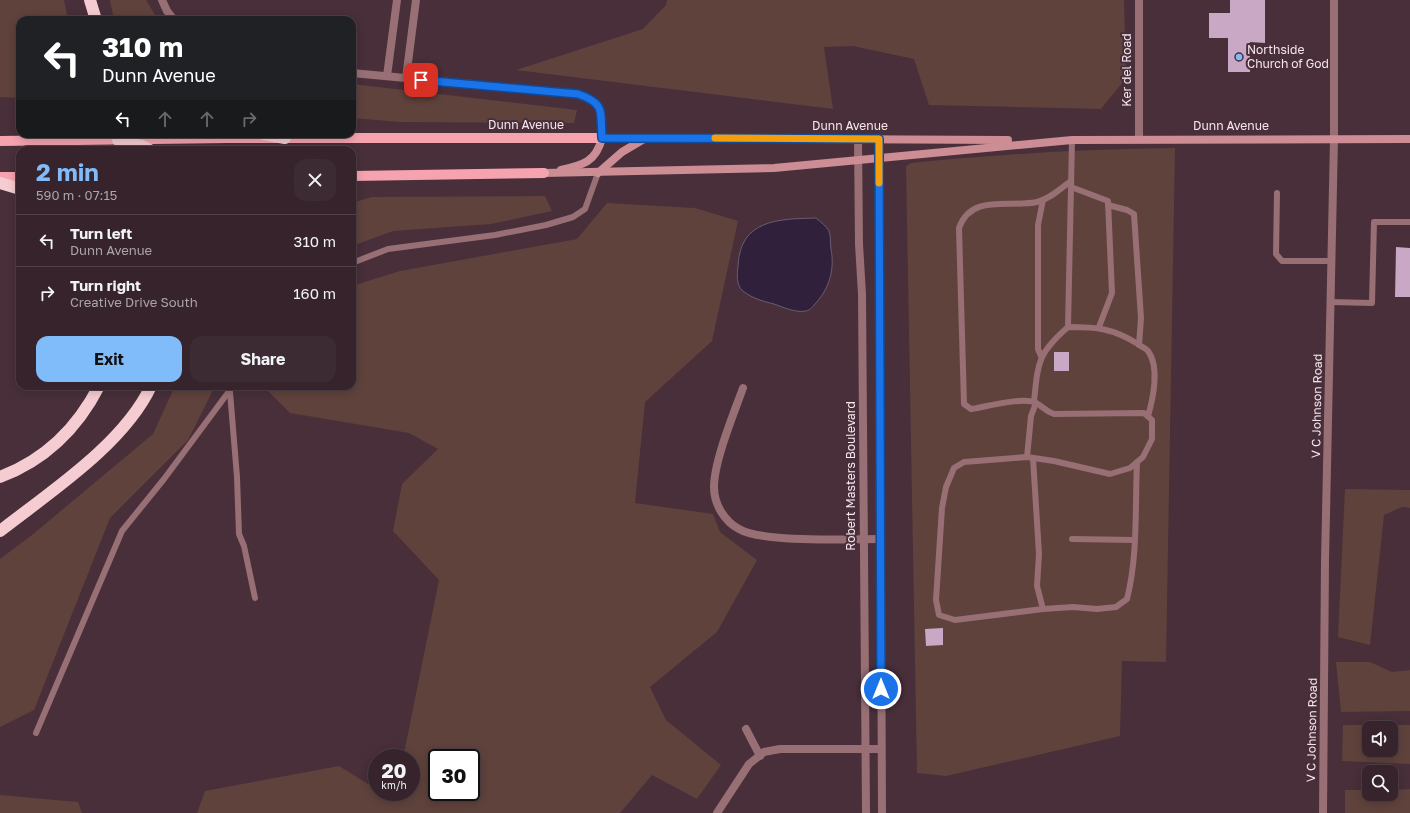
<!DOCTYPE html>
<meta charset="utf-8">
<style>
body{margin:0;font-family:"Golos Text",sans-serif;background:#3d2b34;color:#f1f3f6;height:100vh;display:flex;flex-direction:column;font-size:15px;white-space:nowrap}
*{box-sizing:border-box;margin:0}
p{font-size:13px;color:#aaa4a9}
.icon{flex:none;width:22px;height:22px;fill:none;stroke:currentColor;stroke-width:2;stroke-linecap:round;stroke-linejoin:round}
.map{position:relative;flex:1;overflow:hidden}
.drawer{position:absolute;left:16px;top:146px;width:340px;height:244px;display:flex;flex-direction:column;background:#36232c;border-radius:12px;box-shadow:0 2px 10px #0003,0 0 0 1px #504048}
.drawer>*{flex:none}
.guide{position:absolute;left:16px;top:16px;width:340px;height:122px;border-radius:12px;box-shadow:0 2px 10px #0003,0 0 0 1px #504048;background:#202124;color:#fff;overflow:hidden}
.tools{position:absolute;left:1362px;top:721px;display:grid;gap:8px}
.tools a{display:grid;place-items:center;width:36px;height:36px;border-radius:8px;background:#36232c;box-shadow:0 2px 10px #0003,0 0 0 1px #504048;font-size:20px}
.speed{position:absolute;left:368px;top:749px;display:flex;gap:8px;font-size:20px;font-weight:700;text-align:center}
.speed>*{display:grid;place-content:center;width:52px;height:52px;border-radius:50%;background:#36232c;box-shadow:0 2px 10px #0003,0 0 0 1px #504048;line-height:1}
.speed small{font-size:10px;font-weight:400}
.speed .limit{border:2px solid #111;border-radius:6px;background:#fff;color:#111}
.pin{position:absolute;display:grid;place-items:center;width:34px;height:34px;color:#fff;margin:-17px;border-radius:8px;box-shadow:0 2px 6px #0006}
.me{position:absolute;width:44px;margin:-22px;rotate:0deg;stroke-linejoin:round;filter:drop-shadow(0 0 3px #0008)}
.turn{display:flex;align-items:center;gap:14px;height:84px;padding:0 20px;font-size:18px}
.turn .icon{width:52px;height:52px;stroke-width:2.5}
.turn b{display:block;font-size:28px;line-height:34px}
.lanes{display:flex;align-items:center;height:38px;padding:0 20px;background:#0003;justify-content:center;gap:20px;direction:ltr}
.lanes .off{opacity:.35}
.round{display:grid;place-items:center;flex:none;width:42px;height:42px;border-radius:12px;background:#3d2b34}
.head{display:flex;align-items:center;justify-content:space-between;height:68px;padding:0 20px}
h1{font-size:24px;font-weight:700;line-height:30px;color:#81bcfa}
.primary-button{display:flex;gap:8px;margin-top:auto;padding:8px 20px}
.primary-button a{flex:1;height:46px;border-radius:12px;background:#81bcfa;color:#111;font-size:16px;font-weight:700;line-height:46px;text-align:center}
.primary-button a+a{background:#3d2b34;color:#f1f3f6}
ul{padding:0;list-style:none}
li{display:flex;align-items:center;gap:12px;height:52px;padding:0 20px;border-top:1px solid #504048}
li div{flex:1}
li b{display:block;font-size:15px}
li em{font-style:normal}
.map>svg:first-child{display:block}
.green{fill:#5f423c;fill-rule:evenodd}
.water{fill:#30203c;stroke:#6c5c71}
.building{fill:#c8a8c4}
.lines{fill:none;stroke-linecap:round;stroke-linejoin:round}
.lane{stroke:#976f74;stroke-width:6}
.street{stroke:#976f74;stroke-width:8}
.secondary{stroke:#cc8d95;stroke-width:8}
.primary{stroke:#f5a4af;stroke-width:10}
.highway{stroke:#f5ccd1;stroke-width:12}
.route-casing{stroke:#114b97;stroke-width:10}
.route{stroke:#1a73e8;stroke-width:7}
.slow{stroke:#f59e0b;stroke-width:7}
.poi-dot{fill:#81bcfa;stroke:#482f3a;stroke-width:1.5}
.labels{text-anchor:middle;stroke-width:4;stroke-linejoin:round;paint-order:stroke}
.poi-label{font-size:12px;fill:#f7e7ed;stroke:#482f3a;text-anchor:start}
.street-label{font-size:12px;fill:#f7e7ed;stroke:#482f3a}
</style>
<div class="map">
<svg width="1410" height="813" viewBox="0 0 1410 813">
<rect width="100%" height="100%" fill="#482f3a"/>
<g class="green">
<polygon points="0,0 64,0 68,20 20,20 20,98 0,97"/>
<polygon points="110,0 146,0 158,20 114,20"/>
<polygon points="667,0 1124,0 1126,78 1101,109 929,105 914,59 853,46 824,47 833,109 516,70 643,29 666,5"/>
<polygon points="352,84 577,110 574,123 400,122 352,118"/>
<path d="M1175,148L1166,662L1122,661L1120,736L946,776L917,773L906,166L911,163C999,154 1086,149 1175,148Z"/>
<polygon points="545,196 552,211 491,224 393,231 352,246 352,203 372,197"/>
<path d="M607,203L695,208L738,221L712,341L645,402L635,503L713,514L720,532L757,560L717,632L650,687L666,720L721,765L697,799L652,775L620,813H197L205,791L339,766L368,784L377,783V792H411V758H403L439,580L393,531L402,484L438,449L409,433L290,413L263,386H352V286L400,271L577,239ZM437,758H471V792H437Z"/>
<polygon points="175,386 215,386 188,440 110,518 34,710 0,727 0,559 32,535 153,434"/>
<polygon points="1345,489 1410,490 1410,508 1402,507 1384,515 1370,645 1338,637"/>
<polygon points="1336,662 1370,662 1392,672 1410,670 1410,711 1341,712"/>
<path d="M1343,725H1410V764L1342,761ZM1369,728H1391V750H1369Z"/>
<polygon points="1410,789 1410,813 1345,813 1345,790 1369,790 1369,794 1391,794 1391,790"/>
<polygon points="0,795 78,802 82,813 0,813"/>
</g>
<path class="water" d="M816,218C821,222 826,226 829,231C831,236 830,243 831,249C835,270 829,289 815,304C812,307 811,310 806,311C795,313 783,307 774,304C763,301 753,299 743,291C736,286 737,274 738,266C740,219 779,219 816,218Z"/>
<g class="building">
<polygon points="1230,0 1265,0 1265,43 1250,42 1250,72 1228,72 1228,38 1209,38 1209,13 1230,13"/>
<polygon points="1396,247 1410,248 1410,297 1395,297"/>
<rect x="1054" y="352" width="15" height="19"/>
<polygon points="943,628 943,645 926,646 925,629"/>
</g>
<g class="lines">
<g class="lane">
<path d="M1071,181C1061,188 1050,199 1037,202C1010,208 971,193 959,228L964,404L971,409C985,407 1025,396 1036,403C1044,407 1043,410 1054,414L1144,413L1152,420V439L1143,457L1130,468L1110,474L1054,461L1027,457L964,462L954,468L946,487L942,508L936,600L939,615L955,620L1043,609L1073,607L1097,609L1116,607L1127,599C1138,556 1135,507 1137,462"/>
<polyline points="1071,187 1108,201 1112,293 1099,327"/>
<polyline points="1277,193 1276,254 1282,261 1331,261"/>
<polyline points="1108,205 1127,210 1134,214 1141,318 1139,345"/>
<polyline points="352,263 388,249 495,235 546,225 573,217 585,209 598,173"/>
<polyline points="1330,302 1372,303 1374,222 1410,222"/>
<polyline points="1068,327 1072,140"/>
<polyline points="1041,356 1038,349 1038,225 1043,200"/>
<polyline points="230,392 237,477 239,534 244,546 255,598"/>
<path d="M1034,402C1038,363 1037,354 1068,327C1097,327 1112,328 1138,344C1140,346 1146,348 1148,351C1160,367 1153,399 1148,416"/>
<polyline points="1027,457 1031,416 1036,403"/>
<polyline points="1033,458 1039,554 1037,586 1043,609"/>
<polyline points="1072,539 1134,540"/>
<polyline points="36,733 122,531 164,479 233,386"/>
</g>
<g class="street">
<polyline points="162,0 167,11 174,20"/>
<polyline points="1139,0 1139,139"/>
<path d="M352,73L578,94C606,104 600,112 602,138"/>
<polyline points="387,76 397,0"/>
<polyline points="406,78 416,0"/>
<polyline points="858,139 859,244 862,294 866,813"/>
<polyline points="879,139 882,813"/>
<path d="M743,388C734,413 714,461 714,487C714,504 724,521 739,529C763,543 849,539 880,539"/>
<polyline points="746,729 760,756"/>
<polyline points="717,813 749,764 764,752 780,749 881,749"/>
<polyline points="1323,813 1325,561 1334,139 1334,0"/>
</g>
<g class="secondary">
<path d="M561,170C583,165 596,162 602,138L1008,140"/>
<polyline points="544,173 774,168 1072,140 1410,139"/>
<polyline points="598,173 622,152 644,139"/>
</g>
<g class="primary">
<polyline points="0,141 228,138 602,138"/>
<polyline points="352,176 544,173"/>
<polyline points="0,177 20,177"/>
</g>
<g class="highway">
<polyline points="90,0 96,20"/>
<polyline points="264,134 285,138"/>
<polyline points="118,140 142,146 150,150"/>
<polyline points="0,183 20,189"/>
<path d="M0,477C45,460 77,429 99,386"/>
<path d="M0,531C50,492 124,444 151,386"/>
</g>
</g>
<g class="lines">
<defs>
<path id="route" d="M421,80L578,94C606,104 600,111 602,138L879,139L881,689"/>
</defs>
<use href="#route" class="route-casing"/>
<use href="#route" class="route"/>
<polyline class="slow" points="715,138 879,139 879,183"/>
</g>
<circle class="poi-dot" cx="1239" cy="57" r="4"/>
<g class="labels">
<g class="poi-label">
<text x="1247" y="54">Northside<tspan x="1247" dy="14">Church of God</tspan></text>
</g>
<g class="street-label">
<text transform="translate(1127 70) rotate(-90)" y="4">Ker del Road</text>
<text x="526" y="129">Dunn Avenue</text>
<text x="850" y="130">Dunn Avenue</text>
<text x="1231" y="130">Dunn Avenue</text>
<text transform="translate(1317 406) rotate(-89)" y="4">V C Johnson Road</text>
<text transform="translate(851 476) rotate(-90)" y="4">Robert Masters Boulevard</text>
<text transform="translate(1312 730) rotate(-89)" y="4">V C Johnson Road</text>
</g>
</g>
</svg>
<div class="tools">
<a><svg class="icon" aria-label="sound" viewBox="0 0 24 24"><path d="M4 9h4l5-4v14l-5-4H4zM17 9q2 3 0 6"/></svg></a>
<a><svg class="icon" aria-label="search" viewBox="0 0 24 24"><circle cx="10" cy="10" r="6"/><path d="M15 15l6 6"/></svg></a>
</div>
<div class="speed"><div>20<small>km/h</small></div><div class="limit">30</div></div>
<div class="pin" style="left:421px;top:80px;background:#d93025"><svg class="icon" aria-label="arrive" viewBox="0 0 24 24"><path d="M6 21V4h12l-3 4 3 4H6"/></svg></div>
<svg class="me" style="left:881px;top:689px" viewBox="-20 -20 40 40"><circle r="17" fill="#1a73e8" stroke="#fff" stroke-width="3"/><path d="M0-11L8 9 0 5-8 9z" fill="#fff"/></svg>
<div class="guide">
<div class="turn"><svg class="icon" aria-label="left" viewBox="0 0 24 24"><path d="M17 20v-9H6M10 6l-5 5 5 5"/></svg><div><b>310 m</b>Dunn Avenue</div></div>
<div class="lanes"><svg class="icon" aria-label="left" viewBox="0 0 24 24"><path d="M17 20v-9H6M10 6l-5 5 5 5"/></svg><svg class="icon off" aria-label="ahead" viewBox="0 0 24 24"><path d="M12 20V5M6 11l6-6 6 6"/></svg><svg class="icon off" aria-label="ahead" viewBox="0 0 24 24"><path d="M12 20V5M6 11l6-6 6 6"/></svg><svg class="icon off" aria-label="right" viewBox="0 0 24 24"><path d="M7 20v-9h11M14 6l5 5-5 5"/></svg></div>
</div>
<section class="drawer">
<div class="head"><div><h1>2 min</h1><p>590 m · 07:15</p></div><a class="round"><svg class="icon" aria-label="close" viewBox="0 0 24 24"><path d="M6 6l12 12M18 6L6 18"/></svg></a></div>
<ul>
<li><svg class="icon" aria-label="left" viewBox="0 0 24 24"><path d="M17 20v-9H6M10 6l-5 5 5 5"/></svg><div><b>Turn left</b><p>Dunn Avenue</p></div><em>310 m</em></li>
<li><svg class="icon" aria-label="right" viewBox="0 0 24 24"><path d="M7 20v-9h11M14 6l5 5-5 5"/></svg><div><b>Turn right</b><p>Creative Drive South</p></div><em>160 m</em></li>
</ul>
<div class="primary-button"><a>Exit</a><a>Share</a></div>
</section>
</div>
